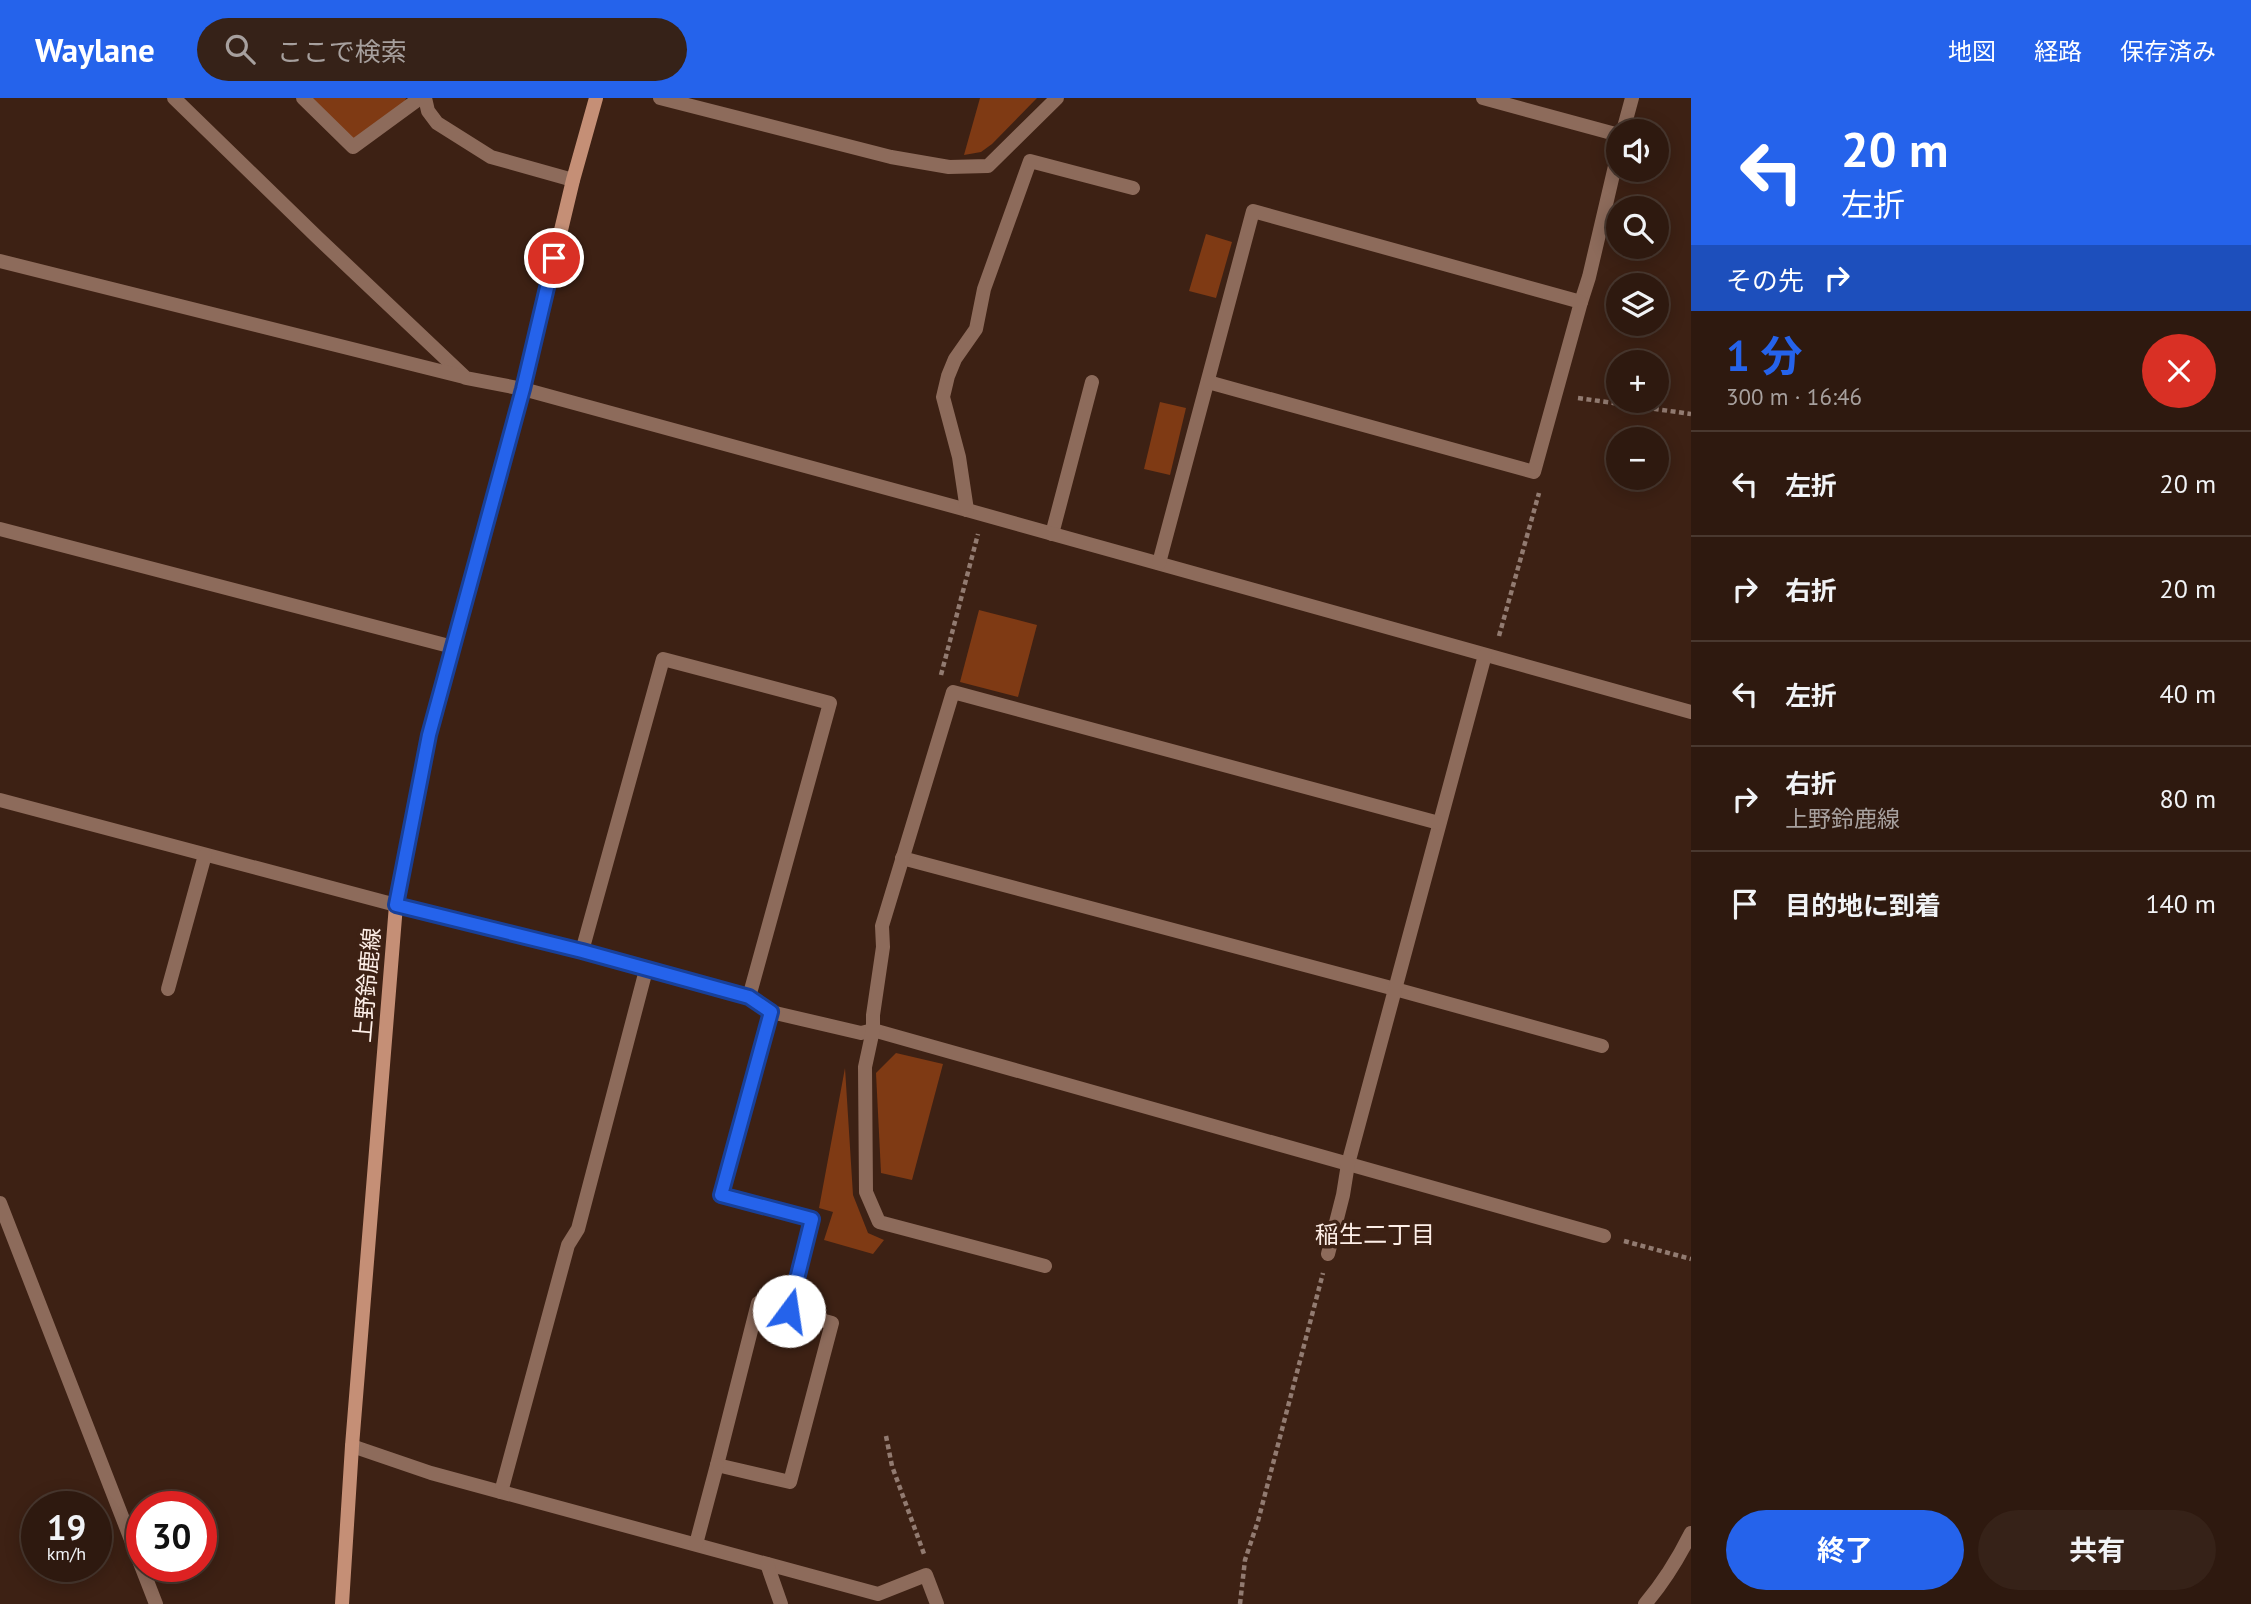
<!DOCTYPE html>
<html lang="ja">
<meta charset="utf-8">
<style>
body{margin:0;font-family:"PT Sans","Noto Sans JP",sans-serif;background:#362218;color:#f1f3f6;height:100vh;display:flex;flex-direction:column;font-size:26px;white-space:nowrap}
*{box-sizing:border-box;margin:0}
p{font-size:23px;color:#a7a09e}
.icon{flex:none;width:38px;height:38px;fill:none;stroke:currentColor;stroke-width:2;stroke-linecap:round;stroke-linejoin:round}
.map{position:relative;flex:1;overflow:hidden}
.side{display:flex;flex-direction:column;background:#2e190f;width:560px}
.side>*{flex:none}
.banner{background:#2563eb;color:#fff;overflow:hidden}
.tools{position:absolute;left:1606px;top:21px;display:grid;gap:14px}
.tools a{display:grid;place-items:center;width:63px;height:63px;border-radius:50%;background:#2e190f;box-shadow:0 4px 18px #0003,0 0 0 2px #49382f;font-size:35px}
.speed{position:absolute;left:21px;top:1393px;display:flex;gap:14px;font-size:35px;font-weight:700;text-align:center}
.speed>*{display:grid;place-content:center;width:91px;height:91px;border-radius:50%;background:#2e190f;box-shadow:0 4px 18px #0003,0 0 0 2px #49382f;line-height:1}
.speed small{font-size:18px;font-weight:400}
.speed .limit{border:10px solid #d22;background:#fff;color:#111}
.pin{position:absolute;display:grid;place-items:center;width:60px;height:60px;color:#fff;margin:-30px;border:4px solid #fff;border-radius:50%;box-shadow:0 2px 7px #0007}
.me{position:absolute;width:77px;margin:-38px;rotate:14deg;stroke-linejoin:round;filter:drop-shadow(0 0 5px #0008)}
.turn{display:flex;align-items:center;gap:24px;height:147px;padding:0 35px;font-size:32px}
.turn .icon{width:91px;height:91px;stroke-width:2.5}
.turn b{display:block;font-size:49px;line-height:60px}
.then{display:flex;align-items:center;height:66px;padding:0 35px;background:#0003;gap:14px;font-size:26px}
.round{display:grid;place-items:center;flex:none;width:74px;height:74px;border-radius:37px;background:#362218}
.headline{display:flex;align-items:center;justify-content:space-between;height:119px;padding:0 35px}
h1{font-size:42px;font-weight:700;line-height:52px;color:#2563eb}
.primary-button{display:flex;gap:14px;margin-top:auto;padding:14px 35px}
.primary-button a{flex:1;height:80px;border-radius:42px;background:#2563eb;color:#fff;font-size:28px;font-weight:700;line-height:80px;text-align:center}
.primary-button a+a{background:#362218;color:#f1f3f6}
ul{padding:0;list-style:none}
li{display:flex;align-items:center;gap:21px;height:105px;padding:0 35px;border-top:2px solid #49382f}
li div{flex:1}
li b{display:block;font-size:26px}
li em{font-style:normal}
header{display:flex;align-items:center;gap:42px;box-sizing:border-box;height:98px;padding:0 35px;background:#2563eb;color:#fff}
header strong{font-size:33px}
nav{display:flex;gap:38px;margin-inline-start:auto;font-size:24px}
.search{width:490px;height:63px;background:#362218;display:flex;align-items:center;gap:18px;box-sizing:border-box;padding:0 24px;border-radius:38px;color:#a7a09e;font-size:26px}
main{display:flex;flex:1;min-height:0}
.map>svg:first-child{display:block}
.green{fill:#7f3a14}
.lines{fill:none;stroke-linecap:round;stroke-linejoin:round}
.path{stroke:#927b71;stroke-width:4.5;stroke-dasharray:5 3.5;stroke-linecap:butt}
.lane{stroke:#8d6b5b;stroke-width:14}
.street{stroke:#8d6b5b;stroke-width:14}
.secondary{stroke:#c58f76;stroke-width:14}
.route-casing{stroke:#184099;stroke-width:18}
.route{stroke:#2563eb;stroke-width:12}
.labels{text-anchor:middle;stroke-width:7;stroke-linejoin:round;paint-order:stroke}
.street-label{font-size:23px;fill:#fdeee7;stroke:#3d2114}
.neighbourhood-label{font-size:24px;fill:#fdeee7;stroke:#3d2114}
</style>
<header>
<strong>Waylane</strong>
<div class="search"><svg class="icon" aria-label="search" viewBox="0 0 24 24"><circle cx="10" cy="10" r="6"/><path d="M15 15l6 6"/></svg>ここで検索</div>
<nav><a>地図</a><a>経路</a><a>保存済み</a></nav>
</header>
<main>
<div class="map">
<svg width="1691" height="1506" viewBox="0 0 1691 1506">
<rect width="100%" height="100%" fill="#3d2114"/>
<g class="green">
<polygon points="309,0 406,0 403,9 352,43"/>
<polygon points="980,0 1037,0 992,46 981,54 964,57"/>
<polygon points="1206,136 1232,144 1216,200 1189,193"/>
<polygon points="1160,304 1186,310 1170,377 1144,371"/>
<polygon points="979,512 1037,527 1018,599 960,584"/>
<polygon points="896,955 943,966 912,1082 881,1075 876,975"/>
<polygon points="845,970 853,1097 868,1135 884,1142 873,1156 824,1142 833,1114 819,1110"/>
</g>
<g class="lines">
<g class="path">
<polyline points="1578,300 1691,316"/>
<polyline points="1499,538 1539,395"/>
<polyline points="941,577 978,436"/>
<polyline points="1624,1143 1691,1161"/>
<polyline points="886,1338 892,1368 924,1456"/>
<polyline points="1240,1506 1245,1462 1258,1423 1323,1175"/>
</g>
<g class="lane">
<polyline points="303,0 353,49 420,0"/>
<polyline points="1052,436 1092,284"/>
<polyline points="0,1105 156,1506"/>
</g>
<g class="street">
<polyline points="174,0 317,139 466,280 523,291 967,412 1691,614"/>
<polyline points="425,0 428,13 437,25 491,59 573,82"/>
<polyline points="660,0 891,59 949,69 988,68 1057,0"/>
<polyline points="1483,0 1619,37"/>
<polyline points="1623,33 1632,0"/>
<polyline points="0,163 464,279"/>
<polyline points="1581,204 1589,179 1619,51"/>
<polyline points="967,412 959,359 943,299 948,278 955,261 976,231 984,191 1030,63 1133,90"/>
<polyline points="0,431 453,549"/>
<polyline points="1159,465 1253,113 1581,204 1534,374 1208,284"/>
<polyline points="0,702 396,807 582,853 749,899 771,914 861,935 873,932 1604,1138"/>
<polyline points="902,760 1395,891 1602,948"/>
<polyline points="582,853 663,561 830,605 749,899"/>
<polyline points="168,891 205,757"/>
<polyline points="771,914 721,1097 812,1121 789,1212"/>
<polyline points="1328,1156 1343,1097 1348,1066 1485,557"/>
<polyline points="1045,1168 879,1124 866,1094 865,969 873,932 873,917 883,849 882,828 953,594 1439,725"/>
<polygon points="758,1205 832,1225 790,1384 717,1367"/>
<polyline points="352,1348 431,1375 878,1496 926,1477 937,1506"/>
<polyline points="501,1394 568,1147 578,1131 646,872"/>
<polyline points="696,1446 717,1367"/>
<polyline points="767,1466 781,1506"/>
<path d="M1645,1506C1664,1484 1678,1461 1691,1435"/>
</g>
<polyline class="secondary" points="342,1506 352,1348 396,807 429,637 523,291 573,82 596,0"/>
</g>
<g class="lines">
<defs>
<polyline id="route" points="554,160 523,291 429,637 396,807 582,853 749,899 771,914 721,1097 812,1121 789,1213"/>
</defs>
<use href="#route" class="route-casing"/>
<use href="#route" class="route"/>
</g>
<g class="labels">
<g class="street-label">
<text transform="translate(367 887) rotate(-85)" y="8">上野鈴鹿線</text>
</g>
<g class="neighbourhood-label">
<text x="1375" y="1145">稲生二丁目</text>
</g>
</g>
</svg>
<div class="tools">
<a><svg class="icon" aria-label="sound" viewBox="0 0 24 24"><path d="M4 9h4l5-4v14l-5-4H4zM17 9q2 3 0 6"/></svg></a>
<a><svg class="icon" aria-label="search" viewBox="0 0 24 24"><circle cx="10" cy="10" r="6"/><path d="M15 15l6 6"/></svg></a>
<a><svg class="icon" aria-label="layers" viewBox="0 0 24 24"><path d="M12 4l9 5-9 5-9-5zM3 14l9 5 9-5"/></svg></a>
<a>+</a>
<a>−</a>
</div>
<div class="speed"><div>19<small>km/h</small></div><div class="limit">30</div></div>
<div class="pin" style="left:554px;top:160px;background:#d93025"><svg class="icon" aria-label="arrive" viewBox="0 0 24 24"><path d="M6 21V4h12l-3 4 3 4H6"/></svg></div>
<svg class="me" style="left:789px;top:1213px" viewBox="-20 -20 40 40"><circle r="19" fill="#fff"/><path d="M0-13L10 11 0 6-10 11z" fill="#2563eb"/></svg>
</div>
<section class="side">
<div class="banner">
<div class="turn"><svg class="icon" aria-label="left" viewBox="0 0 24 24"><path d="M17 20v-9H6M10 6l-5 5 5 5"/></svg><div><b>20 m</b>左折</div></div>
<div class="then">その先<svg class="icon" aria-label="right" viewBox="0 0 24 24"><path d="M7 20v-9h11M14 6l5 5-5 5"/></svg></div>
</div>
<div class="headline"><div><h1>1 分</h1><p>300 m · 16:46</p></div><a class="round" style="background:#d93025;color:#fff"><svg class="icon" aria-label="close" viewBox="0 0 24 24"><path d="M6 6l12 12M18 6L6 18"/></svg></a></div>
<ul>
<li><svg class="icon" aria-label="left" viewBox="0 0 24 24"><path d="M17 20v-9H6M10 6l-5 5 5 5"/></svg><div><b>左折</b></div><em>20 m</em></li>
<li><svg class="icon" aria-label="right" viewBox="0 0 24 24"><path d="M7 20v-9h11M14 6l5 5-5 5"/></svg><div><b>右折</b></div><em>20 m</em></li>
<li><svg class="icon" aria-label="left" viewBox="0 0 24 24"><path d="M17 20v-9H6M10 6l-5 5 5 5"/></svg><div><b>左折</b></div><em>40 m</em></li>
<li><svg class="icon" aria-label="right" viewBox="0 0 24 24"><path d="M7 20v-9h11M14 6l5 5-5 5"/></svg><div><b>右折</b><p>上野鈴鹿線</p></div><em>80 m</em></li>
<li><svg class="icon" aria-label="arrive" viewBox="0 0 24 24"><path d="M6 21V4h12l-3 4 3 4H6"/></svg><div><b>目的地に到着</b></div><em>140 m</em></li>
</ul>
<div class="primary-button"><a>終了</a><a>共有</a></div>
</section>
</main>
